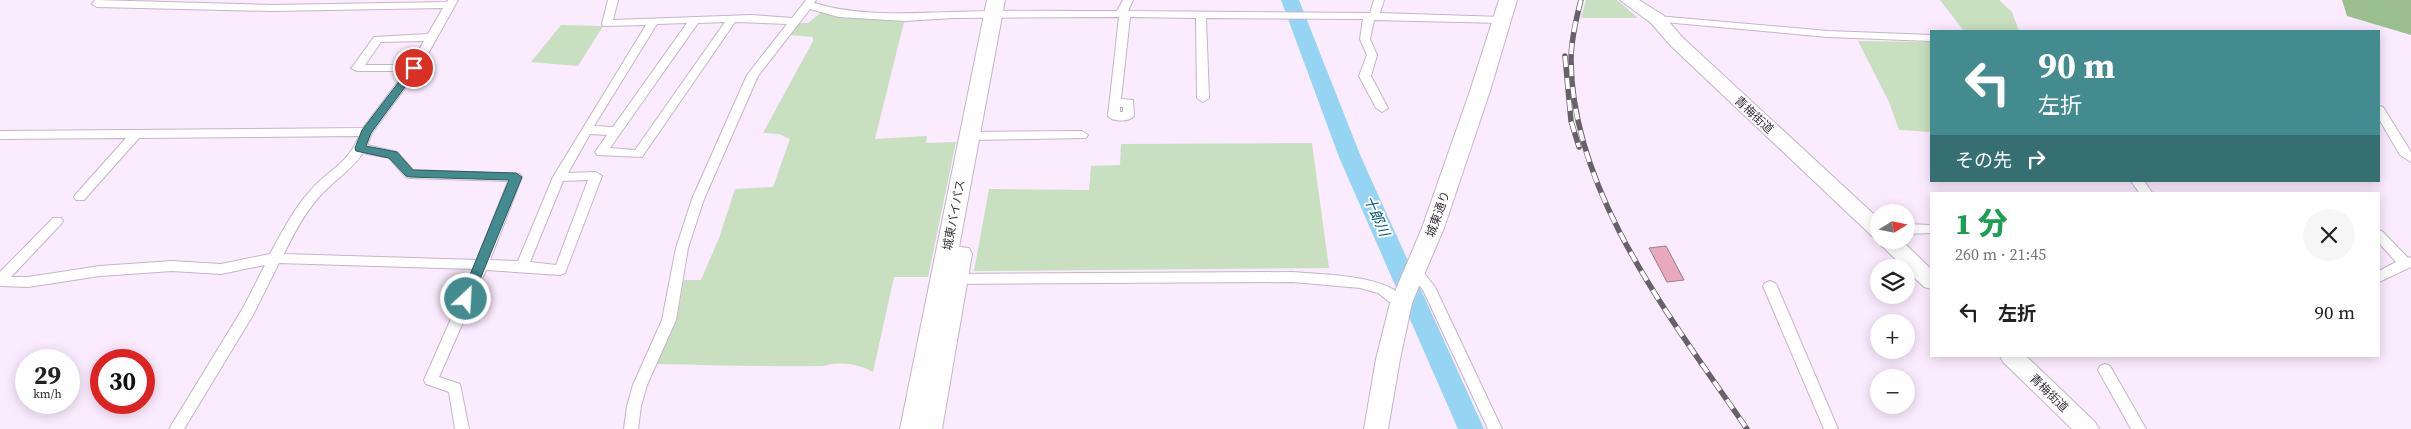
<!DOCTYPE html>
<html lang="ja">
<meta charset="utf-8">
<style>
body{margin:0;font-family:"Source Serif 4","Noto Sans JP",serif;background:#f6f6f6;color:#222;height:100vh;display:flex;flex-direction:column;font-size:19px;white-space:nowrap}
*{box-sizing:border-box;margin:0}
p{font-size:16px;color:#767676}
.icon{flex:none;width:28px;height:28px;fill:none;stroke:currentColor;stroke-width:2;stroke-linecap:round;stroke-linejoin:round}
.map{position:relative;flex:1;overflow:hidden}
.side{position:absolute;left:1930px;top:192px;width:450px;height:165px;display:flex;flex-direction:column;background:#fff;border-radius:0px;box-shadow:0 2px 12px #0003}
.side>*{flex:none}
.hud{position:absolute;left:1930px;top:30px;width:450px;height:152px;border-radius:0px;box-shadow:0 2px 12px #0003;background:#438b8f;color:#fff;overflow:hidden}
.needle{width:32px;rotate:80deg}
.buttons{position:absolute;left:1870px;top:204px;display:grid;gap:10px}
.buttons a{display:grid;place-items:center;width:45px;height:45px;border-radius:50%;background:#fff;box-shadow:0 2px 12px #0003;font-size:25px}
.speed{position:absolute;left:15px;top:349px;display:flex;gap:10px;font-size:25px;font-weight:700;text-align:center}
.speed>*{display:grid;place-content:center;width:65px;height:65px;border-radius:50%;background:#fff;box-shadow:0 2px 12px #0003;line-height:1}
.speed small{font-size:12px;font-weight:400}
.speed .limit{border:8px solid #d22;background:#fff;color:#111}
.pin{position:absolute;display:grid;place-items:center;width:42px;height:42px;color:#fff;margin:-21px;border:2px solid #fff;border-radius:50%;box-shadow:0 1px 5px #0007}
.me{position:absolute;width:55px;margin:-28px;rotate:25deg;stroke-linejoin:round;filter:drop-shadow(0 0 4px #0008)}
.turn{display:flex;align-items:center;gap:18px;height:105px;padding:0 25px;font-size:22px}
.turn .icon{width:65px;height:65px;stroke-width:2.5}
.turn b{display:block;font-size:35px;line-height:42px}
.then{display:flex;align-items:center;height:48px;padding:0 25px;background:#0003;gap:10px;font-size:19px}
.round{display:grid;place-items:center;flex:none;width:52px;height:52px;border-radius:26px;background:#f6f6f6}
.summary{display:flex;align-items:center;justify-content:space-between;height:85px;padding:0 25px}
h1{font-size:30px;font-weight:800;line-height:38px;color:#1e9e55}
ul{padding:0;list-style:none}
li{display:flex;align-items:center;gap:15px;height:70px;padding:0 25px}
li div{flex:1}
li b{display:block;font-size:19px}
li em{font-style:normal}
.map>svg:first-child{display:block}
.green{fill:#c8e0bf}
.forest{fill:#9cbf8f}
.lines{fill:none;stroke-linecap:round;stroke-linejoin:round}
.river{fill:#95d4f3;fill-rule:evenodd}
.building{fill:#e8a9bc;stroke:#977f85}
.minor-casing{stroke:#c4b5c8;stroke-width:2}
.primary-casing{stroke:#c4b5c8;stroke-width:2}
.trunk-casing{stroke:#c4b5c8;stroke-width:2}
.minor{fill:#fff;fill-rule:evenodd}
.primary{fill:#fff;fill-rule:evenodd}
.trunk{fill:#fff;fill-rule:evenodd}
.rail-casing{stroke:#68606b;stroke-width:5.5}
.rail{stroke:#fefefe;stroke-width:4;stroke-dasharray:11;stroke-linecap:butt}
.route{fill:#438b8f;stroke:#2c5a5d}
.labels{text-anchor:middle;stroke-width:4;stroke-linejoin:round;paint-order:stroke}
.street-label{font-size:12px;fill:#39333b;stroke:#fefefe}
.water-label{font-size:14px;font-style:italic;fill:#005775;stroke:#fefefe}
</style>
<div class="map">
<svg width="2411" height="429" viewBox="0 0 2411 429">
<rect width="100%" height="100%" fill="#faebfe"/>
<g class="green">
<polygon points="1586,0 1617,0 1638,18 1581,18"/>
<polygon points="1940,0 1999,0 2012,12 2019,31 1964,31"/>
<path d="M824,10L905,18L875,139L927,136L926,143L956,142L928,277H894L873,372C858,364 841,361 824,366C768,367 713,365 656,364L678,313L684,280H701L719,238L735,189L773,187L790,139L779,134L763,133L813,41V37L791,35L799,23H808Z"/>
<polygon points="561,25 603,26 578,66 531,62"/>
<polygon points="1858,41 1931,42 1931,132 1899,130 1889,102"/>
<polygon points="1312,143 1329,268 974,271 989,189 1089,190 1091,166 1120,165 1121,144"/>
</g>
<polygon class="forest" points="2342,0 2411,0 2411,35 2347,16"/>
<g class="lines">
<polygon class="river" points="1281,0 1299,0 1361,157 1484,429 1458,429 1339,157"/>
</g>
<polygon class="building" points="1666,246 1684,280 1667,282 1649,248"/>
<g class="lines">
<defs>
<g id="minor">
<path d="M95,0L272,5L447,2L448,0H458L420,68L372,133L367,145L397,152L413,170L520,174L522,177L490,260L518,261L553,177L646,25L603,26L602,24L608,0H618L613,20L752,15L792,18L806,0H816L814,3C862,17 905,13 954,12C1008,10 1063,11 1117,11L1123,0H1133L1128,11L1370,13L1374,0H1384L1380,13L1502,17L1507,20L1502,23L1374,20L1370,39L1377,55L1371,76L1388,108L1382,112L1376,108L1359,76L1367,55L1360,39L1363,19L1206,18L1209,98L1203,102L1197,98L1196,18L1130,17L1121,99L1133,100L1134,116C1129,122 1113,122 1108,116L1119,17L953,18L905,21L839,17L810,9L758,76L704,199L688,248L676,320L647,385L641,406L638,429H624L627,406L633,385L662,320L676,248L692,199L747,75L787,24L735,22L642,157L597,155L595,152L607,135L590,134L568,173L596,172L602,176L565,273L560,275L486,270L439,377L460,384L469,429H455L449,392L426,384L424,380L473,269L279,263L253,315L184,429H169L243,308L265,265L221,274L172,271L100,276L28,287L0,286V272L53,218H61L63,221L61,224L11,277H28L100,266L172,261L221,264L270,254C282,232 293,210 310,191C328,170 348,164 359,136L139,138L84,200H76L74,197L76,194L126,138L0,139V131L363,128L406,71H357L351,68L353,66L374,37L428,34L443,8L272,11L97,7L92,4ZM725,22L635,150L610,148L698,23ZM687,23L613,127L594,126L657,24ZM424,41L410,65H365L381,42ZM1120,107H1123V112H1120ZM363,153L389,158L406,177L410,178L508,181L477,260L284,254C294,233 304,214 319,197C333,181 351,171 363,153ZM588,180L556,265L530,262L563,181Z"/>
<polygon points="1657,16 1828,31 1931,35 1931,41 1828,37 1653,21 1652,19"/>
<polygon points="2379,106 2383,107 2411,152 2411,162 2400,155 2379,119"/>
<polygon points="1082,131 1088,135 1086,138 970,140 964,136 970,132"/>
<polygon points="2131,181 2144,181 2153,194 2140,194"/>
<polygon points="1906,224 1931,225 1931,233 1906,234"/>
<polygon points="2379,230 2383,232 2408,258 2411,257 2411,267 2379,282 2379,271 2396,262 2379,243"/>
<polygon points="1415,266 1420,268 1435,287 1502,429 1488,429 1423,290 1408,271 1410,268"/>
<path d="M1293,272C1322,275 1392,274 1408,303L1406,307H1396L1378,293L1360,288L1293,282L952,284L947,282L945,279L947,276L952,274Z"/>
<polygon points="1770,281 1775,283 1777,286 1838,429 1824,429 1763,286 1765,283"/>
<polygon points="2105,364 2110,366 2146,429 2131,429 2098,370 2100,366"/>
</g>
<g id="primary">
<polygon points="1620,0 1639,0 1663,15 1682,37 1879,219 1879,238 1872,236 1670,45 1651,23"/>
<polygon points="1879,238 1901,240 1931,269 1931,289 1924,287 1881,245"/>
<polygon points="2000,356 2026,356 2095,422 2099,429 2072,429 2003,362"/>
</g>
<g id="trunk">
<polygon points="987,0 1005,0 959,247 969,248 972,254 942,429 900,429"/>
<polygon points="1499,0 1517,0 1490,91 1444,228 1412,303 1400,359 1388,429 1364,429 1376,359 1390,303 1422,228 1470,91"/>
</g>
</defs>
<use href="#minor" class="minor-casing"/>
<use href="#primary" class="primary-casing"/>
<use href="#trunk" class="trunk-casing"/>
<use href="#minor" class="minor"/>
<use href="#primary" class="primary"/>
<use href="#trunk" class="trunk"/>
<defs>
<g id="rail">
<path d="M1581,0C1576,19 1571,40 1571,60C1572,195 1674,322 1747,429"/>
<polyline points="1565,56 1571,121 1579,147"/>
</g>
</defs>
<use href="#rail" class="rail-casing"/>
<use href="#rail" class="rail"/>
</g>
<polygon class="route" points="414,65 419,68 371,133 366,146 397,152 413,170 516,173 522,177 472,299 466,304 460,299 509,180 410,177 406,176 389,158 356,151 355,148 362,130 411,66"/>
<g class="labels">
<g class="street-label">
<text transform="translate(1754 115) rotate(43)" y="4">青梅街道</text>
<text transform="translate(1438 214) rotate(-70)" y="4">城東通り</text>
<text transform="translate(954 215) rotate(-79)" y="4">城東バイパス</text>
<text transform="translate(2049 393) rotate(44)" y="4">青梅街道</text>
</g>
<g class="water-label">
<text transform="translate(1377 216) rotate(66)" y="5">十郎川</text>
</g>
</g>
</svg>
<div class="buttons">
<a><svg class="needle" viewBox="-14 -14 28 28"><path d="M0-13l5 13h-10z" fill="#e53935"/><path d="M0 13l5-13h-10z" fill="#767676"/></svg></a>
<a><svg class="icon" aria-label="layers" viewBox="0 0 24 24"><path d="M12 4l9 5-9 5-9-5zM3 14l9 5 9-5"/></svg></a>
<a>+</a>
<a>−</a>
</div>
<div class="speed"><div>29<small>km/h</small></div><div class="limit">30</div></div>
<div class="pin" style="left:414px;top:68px;background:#d93025"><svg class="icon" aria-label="arrive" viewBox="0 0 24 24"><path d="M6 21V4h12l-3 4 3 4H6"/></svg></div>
<svg class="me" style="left:466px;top:299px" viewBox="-20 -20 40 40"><circle r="17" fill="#438b8f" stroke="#fff" stroke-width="3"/><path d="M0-11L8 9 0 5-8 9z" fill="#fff"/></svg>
<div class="hud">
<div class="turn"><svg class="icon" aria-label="left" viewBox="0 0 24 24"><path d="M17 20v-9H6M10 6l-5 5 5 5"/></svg><div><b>90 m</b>左折</div></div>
<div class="then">その先<svg class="icon" aria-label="right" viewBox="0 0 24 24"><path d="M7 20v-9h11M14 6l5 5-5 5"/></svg></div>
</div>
<section class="side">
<div class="summary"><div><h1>1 分</h1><p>260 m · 21:45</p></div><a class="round"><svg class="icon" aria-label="close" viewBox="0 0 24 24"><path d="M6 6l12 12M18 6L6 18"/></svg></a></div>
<ul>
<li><svg class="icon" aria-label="left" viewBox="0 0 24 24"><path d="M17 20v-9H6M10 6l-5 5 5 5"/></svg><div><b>左折</b></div><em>90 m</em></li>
</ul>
</section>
</div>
